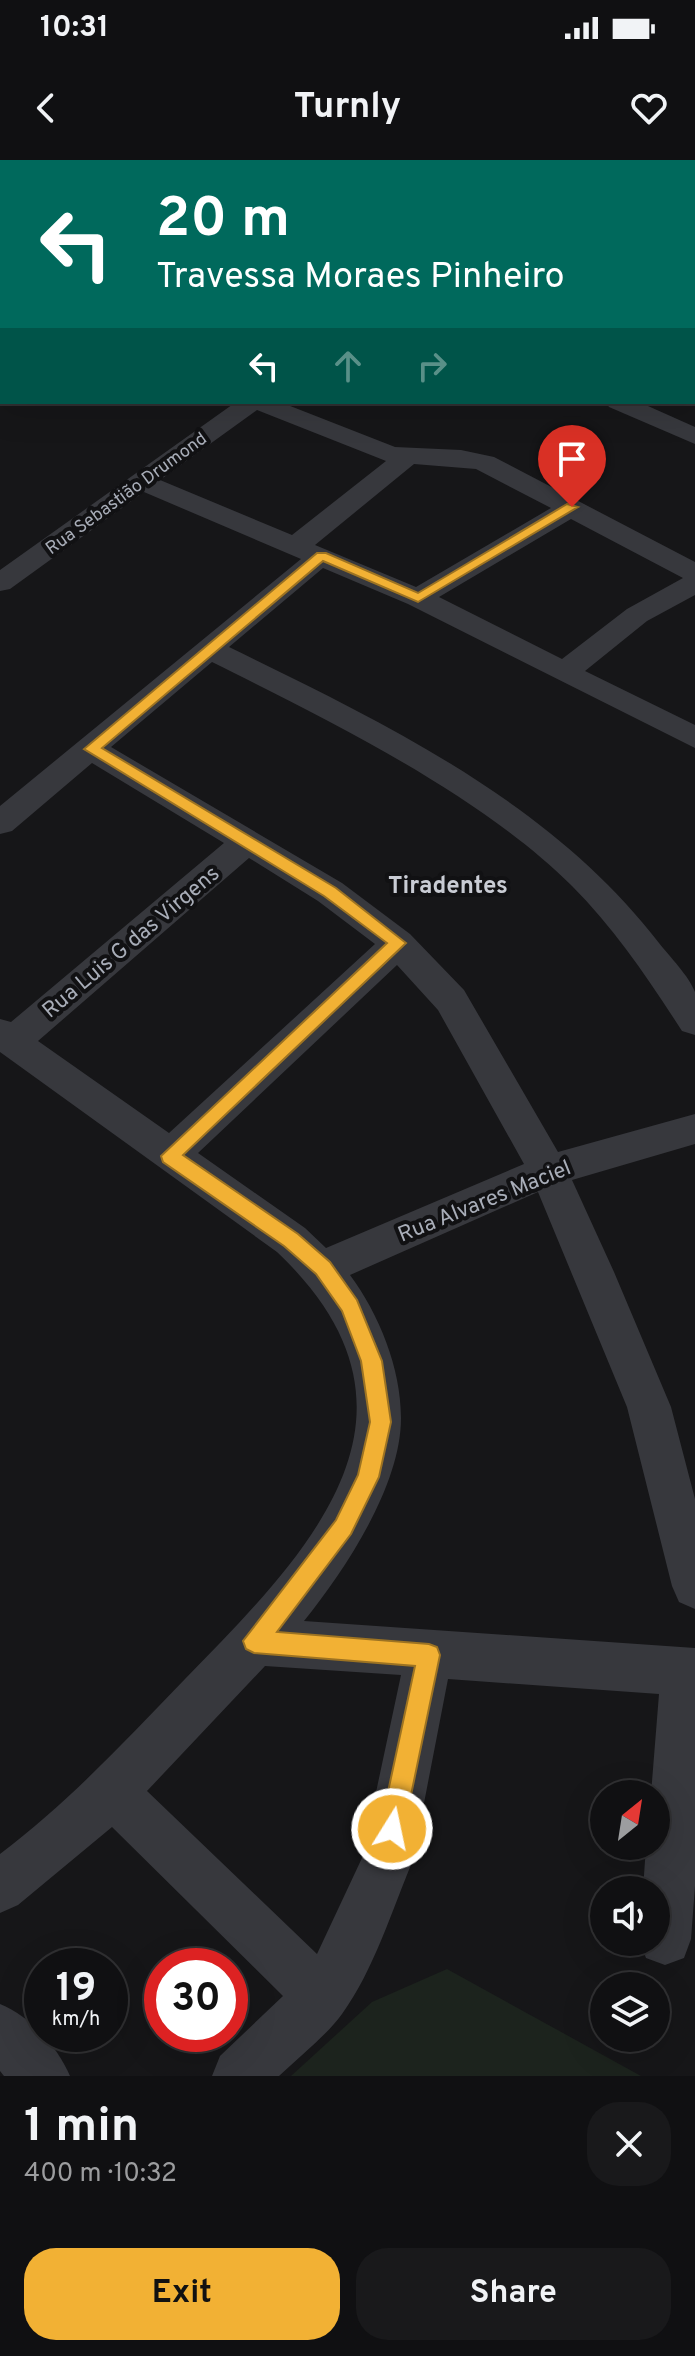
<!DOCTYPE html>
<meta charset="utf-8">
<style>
body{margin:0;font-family:Overpass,sans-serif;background:#19191b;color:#f1f3f6;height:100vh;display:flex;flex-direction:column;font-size:30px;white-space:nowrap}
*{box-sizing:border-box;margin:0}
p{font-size:26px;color:#9c9d9f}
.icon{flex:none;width:44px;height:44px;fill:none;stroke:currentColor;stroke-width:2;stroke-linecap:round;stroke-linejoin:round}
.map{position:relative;height:1916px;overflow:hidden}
.drawer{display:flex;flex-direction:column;background:#101012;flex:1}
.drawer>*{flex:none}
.guide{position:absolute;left:0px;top:0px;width:696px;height:244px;box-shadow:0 8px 32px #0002,0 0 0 2px #303032;background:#00695c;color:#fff;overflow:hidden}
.needle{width:52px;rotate:30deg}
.fabs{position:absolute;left:590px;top:1620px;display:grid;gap:16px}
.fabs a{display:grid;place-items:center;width:80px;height:80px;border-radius:50%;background:#101012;box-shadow:0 8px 32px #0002,0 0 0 2px #303032;font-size:40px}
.speed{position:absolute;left:24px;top:1788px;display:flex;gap:16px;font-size:40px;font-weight:700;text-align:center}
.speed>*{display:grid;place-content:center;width:104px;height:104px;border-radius:50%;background:#101012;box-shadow:0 8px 32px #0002,0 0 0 2px #303032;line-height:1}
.speed small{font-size:20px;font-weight:400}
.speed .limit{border:12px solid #d22;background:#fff;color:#111}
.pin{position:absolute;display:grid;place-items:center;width:68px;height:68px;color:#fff;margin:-82px -34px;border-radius:50% 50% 50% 0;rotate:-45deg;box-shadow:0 0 8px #0007}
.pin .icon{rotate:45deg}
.me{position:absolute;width:88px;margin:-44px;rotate:10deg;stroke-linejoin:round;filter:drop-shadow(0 0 6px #0008)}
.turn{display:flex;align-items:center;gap:28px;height:168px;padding:0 24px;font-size:36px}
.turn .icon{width:104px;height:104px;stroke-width:2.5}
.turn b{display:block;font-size:56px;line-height:68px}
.lanes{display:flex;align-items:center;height:76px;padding:0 24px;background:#0003;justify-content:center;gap:40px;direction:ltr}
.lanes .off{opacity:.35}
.round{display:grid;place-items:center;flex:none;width:84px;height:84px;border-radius:32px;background:#19191b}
.overview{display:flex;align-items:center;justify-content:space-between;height:136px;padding:0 24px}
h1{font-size:48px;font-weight:700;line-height:60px}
.button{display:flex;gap:16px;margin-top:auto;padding:16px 24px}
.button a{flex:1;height:92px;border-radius:32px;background:#f2b134;color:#111;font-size:32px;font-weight:700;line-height:92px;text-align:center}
.button a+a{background:#19191b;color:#f1f3f6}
.status{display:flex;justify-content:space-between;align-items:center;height:56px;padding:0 40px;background:#101012;direction:ltr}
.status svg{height:22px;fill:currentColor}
header{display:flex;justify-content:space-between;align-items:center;height:104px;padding:0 24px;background:#101012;font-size:36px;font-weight:700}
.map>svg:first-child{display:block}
.green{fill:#1c231d}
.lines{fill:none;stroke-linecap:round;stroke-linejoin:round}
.minor{fill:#37383d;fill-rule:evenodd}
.secondary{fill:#45474d;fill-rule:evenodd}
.route{fill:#f2b134;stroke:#9d7322;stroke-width:2}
.labels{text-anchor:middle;stroke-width:8;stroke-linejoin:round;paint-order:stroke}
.far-street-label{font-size:18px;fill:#a8adb8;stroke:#111113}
.street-label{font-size:22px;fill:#a8adb8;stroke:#111113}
.neighbourhood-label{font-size:24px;font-weight:bold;fill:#c9ccd4;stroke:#111113}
</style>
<div class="status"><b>10:31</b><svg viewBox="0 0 49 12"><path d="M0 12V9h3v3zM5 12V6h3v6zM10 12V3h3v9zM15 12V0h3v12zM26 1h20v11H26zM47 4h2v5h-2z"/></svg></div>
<header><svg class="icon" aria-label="back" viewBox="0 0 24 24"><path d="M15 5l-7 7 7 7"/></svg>Turnly<svg class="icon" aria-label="heart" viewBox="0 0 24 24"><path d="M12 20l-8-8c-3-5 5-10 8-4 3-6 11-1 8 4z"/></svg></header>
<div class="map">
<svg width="695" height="1916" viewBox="0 0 695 1916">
<rect width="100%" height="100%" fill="#161618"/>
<polygon class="green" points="447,1809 641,1916 291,1916 372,1842"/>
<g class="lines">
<g class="minor">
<polygon points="12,0 38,0 39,2 13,2"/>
<polygon points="660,0 686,0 687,2 661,2"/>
<polygon points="694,68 695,69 695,83 694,82"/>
<rect x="694" y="148" width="1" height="14"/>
<path d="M236,242H280L395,287L461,290L494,297L695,402V435L647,461L585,511L695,565V588L408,444L323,408L229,487C385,563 552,643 659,783C670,797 689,816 695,832C695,844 695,863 695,875L682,871C649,820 615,769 572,726C481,635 327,559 212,502L111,587L342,723L410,774L464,830L558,992L695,954V984L572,1020L614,1112L671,1247L695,1339V1449L679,1442L672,1426L627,1247L538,1032L350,1115C379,1154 401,1208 401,1258C401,1326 345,1410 304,1461L695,1488V1726L691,1779L684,1798L665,1805L646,1798L640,1782H656V1730H643L646,1686H656V1634H651L659,1534L448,1519L413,1700C392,1750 374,1810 342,1854C325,1877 300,1896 279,1916H212L220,1896L283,1836L112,1667L18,1745L0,1753V1694C69,1642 125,1581 185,1519C309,1392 448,1254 277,1092L0,892V859L11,862L224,683L92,603L12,671L0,674V646L301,399L144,332L10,429L0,431V410ZM257,250L381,299L386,301L292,375L160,320ZM414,304L476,309L551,348L416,427L315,385ZM571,359L683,418L627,449L562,499L439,437ZM249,698L318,741L375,784L169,973L38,881ZM397,805L438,850L524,1004L326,1088L305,1068L198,993ZM265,1506L401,1515L362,1698L317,1794L147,1631Z"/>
<polygon points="606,242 639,242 695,267 695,284 609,247"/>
<path d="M0,1844C30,1856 57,1886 70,1916H4L0,1911Z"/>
</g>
<polygon class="secondary" points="80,0 106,0 79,2"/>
</g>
<polygon class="route" points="567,344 578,347 418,442 323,401 102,588 336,728 406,783 183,995 298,1074 330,1102 357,1140 382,1201 391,1262 379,1317 351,1374 277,1472 429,1484 437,1487 440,1495 404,1669 401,1678 392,1681 384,1678 380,1669 415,1506 254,1493 246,1489 243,1481 336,1360 358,1315 370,1262 361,1201 342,1151 316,1114 284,1086 163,1002 161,996 387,783 324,736 84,589 317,393 326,393 418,433"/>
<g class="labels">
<g class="far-street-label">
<text transform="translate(126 333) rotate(-36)" y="6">Rua Sebastião Drumond</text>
</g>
<g class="street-label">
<text transform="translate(130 781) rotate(-40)" y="8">Rua Luis G das Virgens</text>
<text transform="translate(484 1040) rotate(-22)" y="8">Rua Alvares Maciel</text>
</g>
<g class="neighbourhood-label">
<text x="448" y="733">Tiradentes</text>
</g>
</g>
</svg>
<div class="fabs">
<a><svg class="needle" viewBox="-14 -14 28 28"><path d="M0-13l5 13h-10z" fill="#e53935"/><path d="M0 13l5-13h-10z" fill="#9c9d9f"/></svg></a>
<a><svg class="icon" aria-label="sound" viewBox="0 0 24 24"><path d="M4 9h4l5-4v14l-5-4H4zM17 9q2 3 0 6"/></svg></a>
<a><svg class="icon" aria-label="layers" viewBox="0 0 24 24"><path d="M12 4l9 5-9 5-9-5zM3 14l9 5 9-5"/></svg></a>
</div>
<div class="speed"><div>19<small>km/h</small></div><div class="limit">30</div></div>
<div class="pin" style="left:572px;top:347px;background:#d93025"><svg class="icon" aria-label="arrive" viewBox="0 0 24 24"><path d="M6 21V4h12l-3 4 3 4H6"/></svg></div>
<svg class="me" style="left:392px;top:1669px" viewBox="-20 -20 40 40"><circle r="17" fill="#f2b134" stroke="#fff" stroke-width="3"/><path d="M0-11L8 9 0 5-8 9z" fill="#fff"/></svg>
<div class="guide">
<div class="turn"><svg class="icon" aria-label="left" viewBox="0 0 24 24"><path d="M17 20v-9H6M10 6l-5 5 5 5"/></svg><div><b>20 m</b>Travessa Moraes Pinheiro</div></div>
<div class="lanes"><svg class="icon" aria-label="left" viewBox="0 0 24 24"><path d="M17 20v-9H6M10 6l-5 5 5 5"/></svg><svg class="icon off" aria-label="ahead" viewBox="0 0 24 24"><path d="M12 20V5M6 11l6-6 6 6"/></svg><svg class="icon off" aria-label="right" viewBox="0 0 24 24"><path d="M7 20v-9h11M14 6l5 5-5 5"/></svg></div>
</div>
</div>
<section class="drawer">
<div class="overview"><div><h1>1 min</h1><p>400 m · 10:32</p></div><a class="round"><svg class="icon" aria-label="close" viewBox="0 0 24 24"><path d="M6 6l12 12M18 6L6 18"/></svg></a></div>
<div class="button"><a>Exit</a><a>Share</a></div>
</section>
